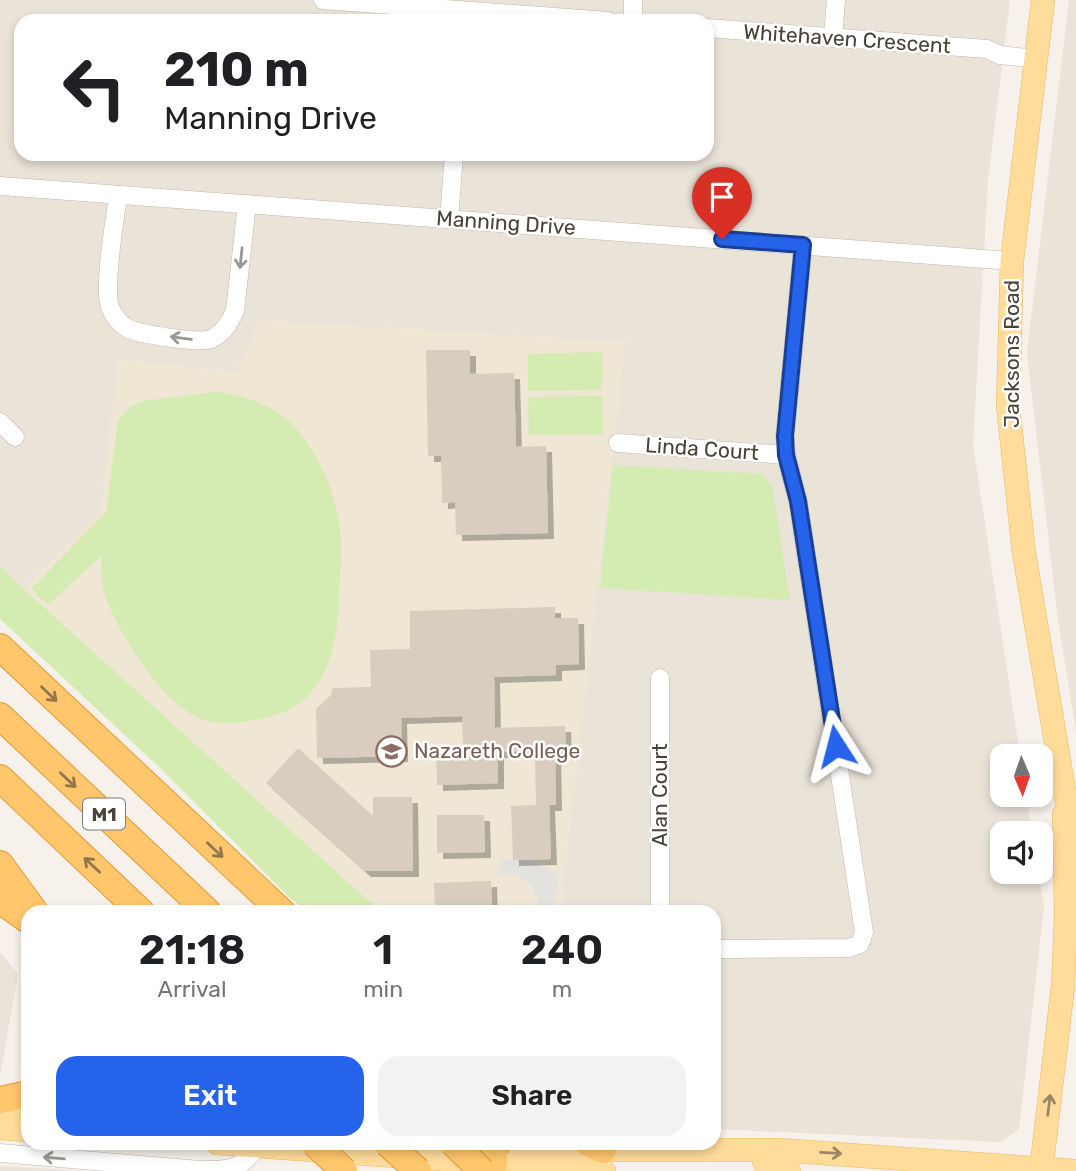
<!DOCTYPE html>
<style>
body{margin:0;font-family:Rubik,sans-serif;background:#f2f2f2;color:#202124;height:100vh;display:flex;flex-direction:column;font-size:26px;white-space:nowrap}
*{box-sizing:border-box;margin:0}
p{font-size:23px;color:#757577}
.icon{flex:none;width:38px;height:38px;fill:none;stroke:currentColor;stroke-width:2;stroke-linecap:round;stroke-linejoin:round}
.map{position:relative;flex:1;overflow:hidden}
.details{position:absolute;left:21px;top:905px;width:700px;height:245px;display:flex;flex-direction:column;background:#fff;border-radius:21px;box-shadow:0 4px 10px #0003}
.details>*{flex:none}
.hud{position:absolute;left:14px;top:14px;width:700px;height:147px;border-radius:21px;box-shadow:0 4px 10px #0003;background:#fff;color:#202124;overflow:hidden}
.needle{width:46px;rotate:178deg}
.buttons{position:absolute;left:990px;top:744px;display:grid;gap:14px}
.buttons a{display:grid;place-items:center;width:63px;height:63px;border-radius:14px;background:#fff;box-shadow:0 4px 10px #0003;font-size:35px}
.pin{position:absolute;display:grid;place-items:center;width:60px;height:60px;color:#fff;margin:-72px -30px;border-radius:50% 50% 50% 0;rotate:-45deg;box-shadow:0 0 7px #0007}
.pin .icon{rotate:45deg}
.me{position:absolute;width:77px;margin:-38px;rotate:351deg;stroke-linejoin:round;filter:drop-shadow(0 0 5px #0008)}
.turn{display:flex;align-items:center;gap:24px;height:147px;padding:0 35px;font-size:32px}
.turn .icon{width:91px;height:91px;stroke-width:2.5}
.turn b{display:block;font-size:49px;line-height:60px}
.eta{display:flex;justify-content:space-evenly;align-items:center;height:119px;text-align:center}
.eta b{font-size:42px;font-weight:600;line-height:49px}
.button{display:flex;gap:14px;margin-top:auto;padding:14px 35px}
.button a{flex:1;height:80px;border-radius:21px;background:#2563eb;color:#fff;font-size:28px;font-weight:600;line-height:80px;text-align:center}
.button a+a{background:#f2f2f2;color:#202124}
.map>svg:first-child{display:block}
.residential{fill:#eae3d8;fill-rule:evenodd}
.education{fill:#efe6d4}
.green{fill:#d4ebb1}
.parking{fill:#e4e2df}
.building{fill:#d8cdbf;filter:url(#shadow)}
.lines{fill:none;stroke-linecap:round;stroke-linejoin:round}
.minor-casing{stroke:#c2b9ac;stroke-width:19}
.major-casing{stroke:#eaba64;stroke-width:24}
.highway-casing{stroke:#e59a35;stroke-width:28}
.minor{stroke:#fff;stroke-width:18}
.major{stroke:#ffdc9a;stroke-width:23}
.highway{stroke:#ffc66c;stroke-width:26}
.highway-bridge-casing{stroke:#e59a35;stroke-width:28;stroke-linecap:butt}
.highway-bridge{stroke:#ffc66c;stroke-width:26}
.oneway{stroke:#9b9791}
.oneway2{stroke:#92774c}
.oneway3{stroke:#9b8764}
.route-casing{stroke:#184099;stroke-width:18}
.route{stroke:#2563eb;stroke-width:12}
.labels{text-anchor:middle;stroke-width:5;stroke-linejoin:round;paint-order:stroke}
.shield{fill:#fff;stroke:#807b73;stroke-width:2}
.shield-label{font-size:19px;font-weight:bold;fill:#4a4237}
.street-label{font-size:21px;fill:#4a4237;stroke:#fff}
.education-label{font-size:21px;fill:#785e54;stroke:#fff;text-anchor:start}
</style>
<div class="map">
<svg width="1076" height="1171" viewBox="0 0 1076 1171">
<defs>
<filter id="shadow"><feDropShadow dx="6" dy="6" stdDeviation="0" flood-color="#0004"/></filter>
</defs>
<rect width="100%" height="100%" fill="#f6f1ea"/>
<g class="residential">
<path d="M0,0H1010L988,180L973,445L1020,756H1003V794L1026,795L1032,833H1003V872H1038L1044,906L1019,1129L1000,1142L714,1129V912H560L625,342L238,372L119,360L101,510L25,590L0,566ZM21,21H707V154H21Z"/>
<polygon points="1069,0 1076,0 1076,731 1058,620 1027,353"/>
<polygon points="0,952 18,974 0,1077"/>
<polygon points="0,1166 89,1171 0,1171"/>
</g>
<polygon class="education" points="259,320 625,342 560,912 381,912 25,590 101,510 118,360 237,372"/>
<g class="green">
<polygon points="602,352 602,390 528,391 528,354"/>
<path d="M216,392C239,395 271,404 289,421C316,448 336,491 340,530C342,551 340,572 339,593C338,630 334,669 307,697C291,712 270,718 249,721C214,726 198,723 172,699C148,678 110,619 103,587C101,577 102,566 101,556L48,605L31,589L106,512L118,421L130,407L143,401Z"/>
<polygon points="602,396 603,434 529,435 528,397"/>
<polygon points="613,465 762,474 772,486 790,600 600,588"/>
<polygon points="0,566 25,590 381,912 308,912 288,896 160,768 0,619"/>
</g>
<polygon class="parking" points="502,860 530,860 559,875 554,912 534,912 540,897 535,896 531,885 518,876 514,874 499,875"/>
<g class="building">
<polygon points="426,350 470,350 470,374 514,373 516,447 546,446 548,533 456,535 455,502 442,503 441,456 428,456"/>
<polygon points="555,607 555,618 578,618 579,664 556,665 556,675 494,677 495,728 565,726 566,750 555,750 556,805 549,805 551,859 513,860 511,806 536,805 535,751 498,752 498,783 437,785 436,747 463,746 462,716 401,718 402,756 317,758 316,709 332,694 332,688 371,687 370,650 410,649 410,611"/>
<polygon points="298,748 373,816 373,797 412,797 413,871 365,871 266,783"/>
<polygon points="437,815 484,815 485,852 437,853"/>
<polygon points="491,881 492,912 435,912 434,883"/>
</g>
<g class="lines">
<defs>
<g id="minor">
<polyline points="323,0 608,21"/>
<polyline points="633,21 633,0"/>
<polyline points="707,28 987,49 1000,55 1036,59"/>
<polyline points="833,38 836,0"/>
<polyline points="0,186 1012,261"/>
<path d="M118,195C115,220 103,287 110,307C113,315 119,323 127,328C138,334 200,344 211,339C224,333 229,323 235,311L247,204"/>
<polyline points="449,219 454,154"/>
<polyline points="0,422 15,437"/>
<polyline points="618,443 786,455"/>
<polyline points="660,912 660,678"/>
<polyline points="714,949 849,948 860,944 864,932 798,501 786,455 785,436 803,245"/>
<path d="M0,1153L200,1170C230,1170 240,1171 259,1145"/>
</g>
<g id="major">
<polyline points="1043,0 1012,261 1008,406 1024,553 1064,790 1076,834"/>
<polyline points="0,1108 28,1110"/>
<polyline points="0,1128 28,1130"/>
<polyline points="217,1143 604,1171"/>
<polyline points="517,1143 603,1150 779,1150 1074,1171"/>
<polyline points="779,1150 769,1154 764,1161 767,1167 789,1171"/>
<polyline points="1041,1171 1063,986 1066,915 1064,814"/>
</g>
<g id="highway">
<polyline points="0,647 282,912"/>
<polyline points="0,716 208,912"/>
<polyline points="0,778 141,912"/>
<polyline points="0,864 35,912"/>
<polyline points="0,900 28,920"/>
<polyline points="0,1100 28,1094"/>
<polyline points="494,1143 494,1164"/>
<polyline points="588,1143 603,1150"/>
</g>
</defs>
<use href="#minor" class="minor-casing"/>
<use href="#major" class="major-casing"/>
<use href="#highway" class="highway-casing"/>
<use href="#minor" class="minor"/>
<use href="#major" class="major"/>
<use href="#highway" class="highway"/>
<defs>
<g id="highway-bridge">
<polyline points="314,1143 344,1171"/>
<polyline points="387,1143 418,1171"/>
<polyline points="453,1143 482,1171"/>
</g>
</defs>
<use href="#highway-bridge" class="highway-bridge-casing"/>
<use href="#highway-bridge" class="highway-bridge"/>
</g>
<defs><path id="oneway-shaft" d="M-6 0H5M1.5-3L5.5 0L1.5 3" fill="none" stroke-width="1.6" stroke-linecap="round" stroke-linejoin="round" transform="scale(1.75)"/></defs>
<g class="oneway">
<use href="#oneway-shaft" transform="translate(241 258) rotate(96)"/>
<use href="#oneway-shaft" transform="translate(181 338) rotate(-173)"/>
<use href="#oneway-shaft" transform="translate(54 1158) rotate(-175)"/>
</g>
<g class="oneway2">
<use href="#oneway-shaft" transform="translate(49 694) rotate(44)"/>
<use href="#oneway-shaft" transform="translate(68 780) rotate(43)"/>
<use href="#oneway-shaft" transform="translate(215 850) rotate(43)"/>
<use href="#oneway-shaft" transform="translate(92 865) rotate(-137)"/>
</g>
<g class="oneway3">
<use href="#oneway-shaft" transform="translate(1049 1105) rotate(-83)"/>
<use href="#oneway-shaft" transform="translate(831 1153) rotate(3)"/>
</g>
<g class="lines">
<defs>
<polyline id="route" points="722,239 803,245 785,436 786,455 798,501 836,746"/>
</defs>
<use href="#route" class="route-casing"/>
<use href="#route" class="route"/>
</g>
<defs>
<symbol id="school-ring" viewBox="-11 -11 22 22"><circle r="9.5" fill="#fff" stroke="#8d6e63" stroke-width="1.5"/><path d="M0-5L7-2L0 1L-7-2ZM-4 1L0 2.5L4 1V4Q0 6-4 4Z" fill="#8d6e63"/></symbol>
</defs>
<g fill-rule="evenodd">
<use href="#school-ring" x="374" y="734" width="35" height="35"/>
</g>
<g class="labels">
<rect class="shield" x="83" y="798.5" width="42" height="31" rx="5"/>
<g class="shield-label">
<text x="104" y="821">M1</text>
</g>
<g class="street-label">
<text transform="translate(847 39) rotate(4)" y="7">Whitehaven Crescent</text>
<text transform="translate(506 223) rotate(4)" y="7">Manning Drive</text>
<text transform="translate(1012 354) rotate(-90)" y="7">Jacksons Road</text>
<text transform="translate(702 449) rotate(4)" y="7">Linda Court</text>
<text transform="translate(660 795) rotate(-90)" y="7">Alan Court</text>
</g>
<g class="education-label">
<text x="414" y="758">Nazareth College</text>
</g>
</g>
</svg>
<div class="buttons">
<a><svg class="needle" viewBox="-14 -14 28 28"><path d="M0-13l5 13h-10z" fill="#e53935"/><path d="M0 13l5-13h-10z" fill="#757577"/></svg></a>
<a><svg class="icon" aria-label="sound" viewBox="0 0 24 24"><path d="M4 9h4l5-4v14l-5-4H4zM17 9q2 3 0 6"/></svg></a>
</div>
<div class="pin" style="left:722px;top:239px;background:#d93025"><svg class="icon" aria-label="arrive" viewBox="0 0 24 24"><path d="M6 21V4h12l-3 4 3 4H6"/></svg></div>
<svg class="me" style="left:836px;top:746px" viewBox="-20 -20 40 40"><path d="M0-17L14 15 0 8-14 15z" fill="#2563eb" stroke="#fff" stroke-width="4"/></svg>
<div class="hud">
<div class="turn"><svg class="icon" aria-label="left" viewBox="0 0 24 24"><path d="M17 20v-9H6M10 6l-5 5 5 5"/></svg><div><b>210 m</b>Manning Drive</div></div>
</div>
<section class="details">
<div class="eta">
<div><b>21:18</b><p>Arrival</p></div>
<div><b>1</b><p>min</p></div>
<div><b>240</b><p>m</p></div>
</div>
<div class="button"><a>Exit</a><a>Share</a></div>
</section>
</div>
